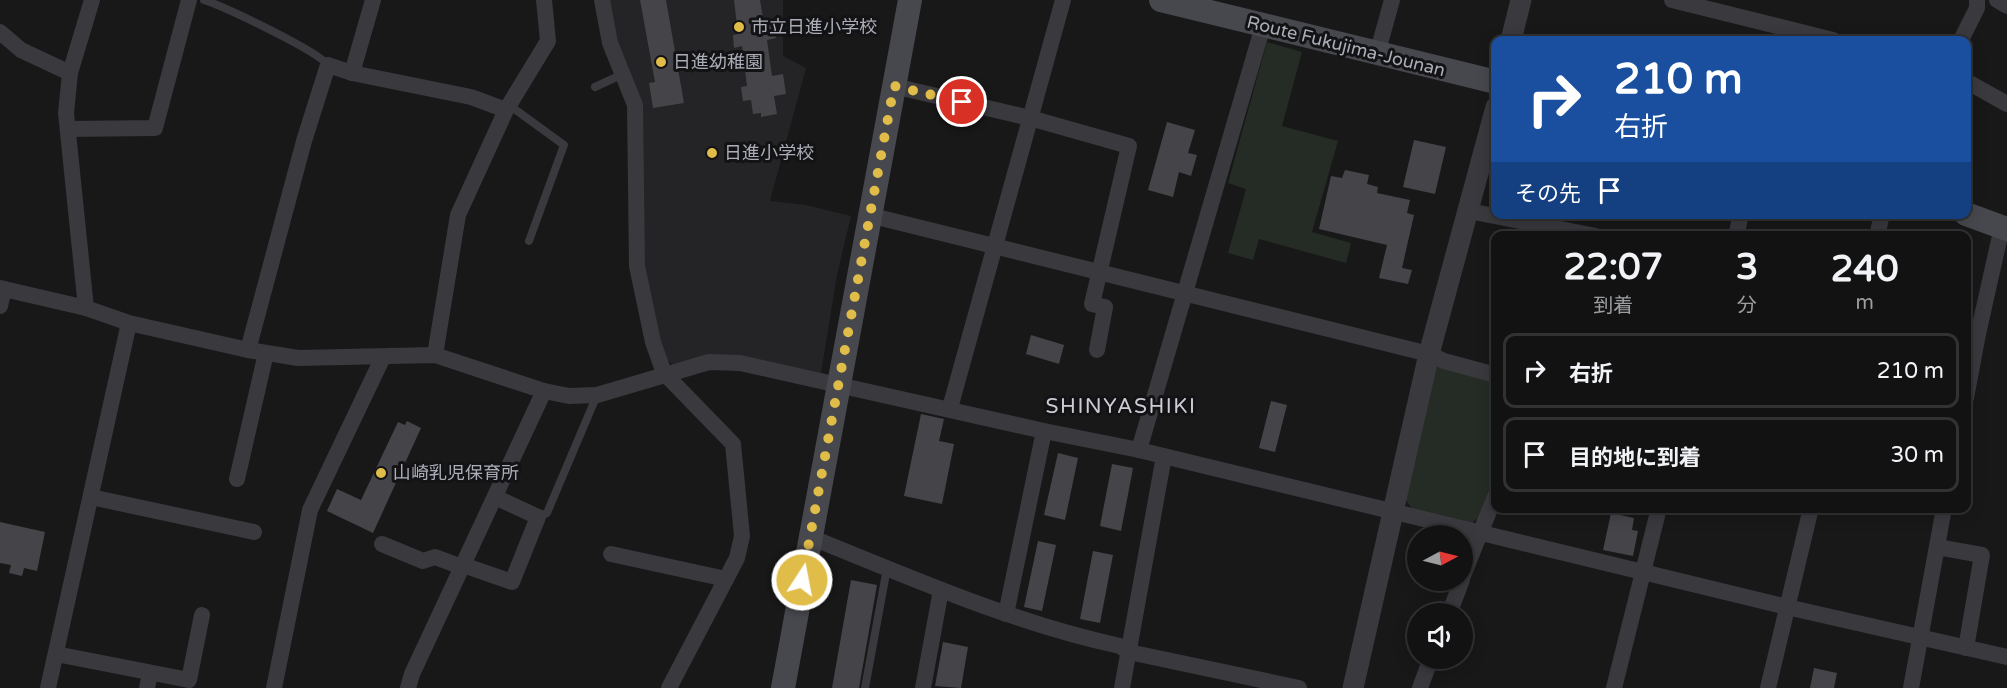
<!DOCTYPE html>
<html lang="ja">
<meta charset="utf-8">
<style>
body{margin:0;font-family:"Varela Round","Noto Sans JP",sans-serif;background:#1f2021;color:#f1f3f6;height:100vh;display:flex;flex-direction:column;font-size:22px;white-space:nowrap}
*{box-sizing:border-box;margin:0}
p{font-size:20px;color:#9c9ea0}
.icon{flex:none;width:33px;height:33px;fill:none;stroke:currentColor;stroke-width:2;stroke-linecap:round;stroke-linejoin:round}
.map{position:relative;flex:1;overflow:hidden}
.sheet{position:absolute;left:1491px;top:231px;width:480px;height:282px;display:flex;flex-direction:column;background:#121213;border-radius:12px;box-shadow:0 3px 15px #0003,0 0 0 2px #313233}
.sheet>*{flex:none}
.banner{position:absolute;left:1491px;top:36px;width:480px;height:183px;border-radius:12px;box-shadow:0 3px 15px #0003,0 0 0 2px #313233;background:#1a4fa0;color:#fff;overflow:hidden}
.needle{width:39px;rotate:83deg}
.tools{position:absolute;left:1407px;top:525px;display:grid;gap:12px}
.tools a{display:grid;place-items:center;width:66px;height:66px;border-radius:50%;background:#121213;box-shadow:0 3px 15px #0003,0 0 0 2px #313233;font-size:30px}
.pin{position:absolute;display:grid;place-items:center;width:51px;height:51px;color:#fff;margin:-26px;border:3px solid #fff;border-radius:50%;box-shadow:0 2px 6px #0007}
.me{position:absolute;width:66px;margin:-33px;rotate:11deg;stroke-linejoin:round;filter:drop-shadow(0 0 4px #0008)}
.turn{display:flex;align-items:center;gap:21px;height:126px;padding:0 24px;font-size:27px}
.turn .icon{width:78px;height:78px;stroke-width:2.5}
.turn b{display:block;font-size:42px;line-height:51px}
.then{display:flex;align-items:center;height:57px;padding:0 24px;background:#0003;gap:12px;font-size:22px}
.eta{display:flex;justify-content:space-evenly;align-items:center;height:102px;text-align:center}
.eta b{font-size:36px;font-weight:700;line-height:42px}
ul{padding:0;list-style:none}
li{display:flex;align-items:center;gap:18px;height:75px;margin:0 12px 9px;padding:0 12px;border:3px solid #313233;border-radius:12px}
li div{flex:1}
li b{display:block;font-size:22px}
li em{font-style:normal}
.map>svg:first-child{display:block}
.built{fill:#242426}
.green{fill:#242c25}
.building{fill:#454549}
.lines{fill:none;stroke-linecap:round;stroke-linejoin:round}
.service{stroke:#39393e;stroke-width:8}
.minor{stroke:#39393e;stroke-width:16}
.tertiary{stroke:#39393e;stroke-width:21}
.secondary{stroke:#47484e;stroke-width:24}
.route{stroke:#e0bc48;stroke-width:10;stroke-dasharray:0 18}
.poi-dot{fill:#e0bc48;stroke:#131214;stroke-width:2}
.labels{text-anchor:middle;stroke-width:6;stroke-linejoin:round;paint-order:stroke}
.poi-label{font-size:18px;fill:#abaeb8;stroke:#131214;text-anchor:start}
.street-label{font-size:18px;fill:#abaeb8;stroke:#131214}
.quarter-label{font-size:21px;letter-spacing:1.5px;fill:#cccdd4;stroke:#131214}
</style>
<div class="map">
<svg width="2007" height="688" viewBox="0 0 2007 688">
<rect width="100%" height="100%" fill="#181819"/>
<polygon class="built" points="607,0 783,0 783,56 806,68 770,201 806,205 851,216 837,275 821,373 729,355 673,364 664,359 644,280 641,104 616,42"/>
<g class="green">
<polygon points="1267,42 1302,52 1282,126 1338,141 1312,232 1351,243 1346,263 1259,239 1253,260 1228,253 1246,189 1228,183"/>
<polygon points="1442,365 1495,382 1495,474 1478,518 1472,523 1412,509 1406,500 1436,368"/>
</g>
<g class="building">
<polygon points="640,0 666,0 684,103 653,108 649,83 655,82"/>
<polygon points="734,0 760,0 764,24 774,23 776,38 767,40 772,76 783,74 786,94 774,96 777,114 761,117 761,113 753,114 751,100 743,101 741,87 747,86 742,46 734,48 733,35 738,34"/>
<polygon points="1167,122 1195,130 1188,153 1197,155 1191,176 1179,172 1173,197 1148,190"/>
<polygon points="1414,140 1446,147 1435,194 1403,187"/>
<polygon points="1345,170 1369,175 1367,184 1378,187 1377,193 1410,200 1407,213 1414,215 1402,268 1412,270 1408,284 1379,278 1387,245 1319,229 1331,176 1342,178"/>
<polygon points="1031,335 1064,345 1059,364 1026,354"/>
<polygon points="1271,401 1287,405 1275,452 1259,448"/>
<polygon points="921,414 944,419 939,441 954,444 942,504 904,496"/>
<polygon points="407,421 421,428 373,533 327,511 337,489 361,500 398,422 405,425"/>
<polygon points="1058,453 1078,458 1065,520 1044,515"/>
<polygon points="1112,464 1133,468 1121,531 1100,526"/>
<polygon points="1611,513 1634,518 1632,530 1638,531 1633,556 1603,550"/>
<polygon points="0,522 45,532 37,571 24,568 22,576 9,573 11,565 0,563"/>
<polygon points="1038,541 1056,545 1042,611 1024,607"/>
<polygon points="1093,551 1113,555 1100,623 1080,619"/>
<polygon points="851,580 877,585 859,688 832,688"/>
<polygon points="943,642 968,647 961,688 935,686"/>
<polygon points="1814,668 1837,673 1834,688 1810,688"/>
</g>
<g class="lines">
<g class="service">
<path d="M204,0C225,7 316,50 328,65"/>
<polyline points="595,87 623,74"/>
<polyline points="509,105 564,145 529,241"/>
<polyline points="538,517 547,513 597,395"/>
<polyline points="865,688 887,568"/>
</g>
<g class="minor">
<polyline points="602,0 610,43 635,105 637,266 653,342 664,373 733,444 742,536 737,558 669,688"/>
<polyline points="1672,0 1833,40"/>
<polyline points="1997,0 2007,6"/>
<polyline points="0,32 21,50 70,73"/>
<polyline points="1961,40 1977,8 1977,0"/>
<polyline points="1377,54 1392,0"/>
<polyline points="352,73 373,0"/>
<polyline points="1966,81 2007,104"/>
<polyline points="894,86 1030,118 1129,146 1092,304 1105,307 1097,350"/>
<polyline points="68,129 155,128 189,0"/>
<polyline points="1469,211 1596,236"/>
<polyline points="869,215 1429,354 1444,361 1496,375"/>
<polyline points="1736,236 1741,214"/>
<polyline points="1877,236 1882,214"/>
<polyline points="0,288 86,308 129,323 248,350 298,358 435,355 544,391 569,396 597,395 709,362 740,363 1044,431 1139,450 1787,607 2007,657"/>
<polyline points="0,306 4,289"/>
<polyline points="86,308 66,113 70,73 92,0"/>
<polyline points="248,350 304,141 328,65 352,73 471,97 506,110"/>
<polyline points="435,355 458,215 506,110 548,41 544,0"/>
<polyline points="1966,398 1978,334 2002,227"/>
<polyline points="950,408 1063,0"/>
<polyline points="1139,450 1263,26"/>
<polyline points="237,479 266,353"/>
<polyline points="91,497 254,532"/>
<path d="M810,537C912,578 1013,623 1120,646L1129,652L1299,688"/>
<polyline points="382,544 423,561 435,557 462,567"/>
<polyline points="1937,547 1982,555 1966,648"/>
<polyline points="611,554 726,579"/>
<polyline points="463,565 512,582 538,517 495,497"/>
<polyline points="1462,578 1496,494"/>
<polyline points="1006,614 1044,431"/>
<polyline points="1449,614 1462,580"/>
<polyline points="56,654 189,680 202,615"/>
<polyline points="48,688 129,323"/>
<polyline points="147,688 150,673"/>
<polyline points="274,688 310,510 383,357"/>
<polyline points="408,688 412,674 544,391"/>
<polyline points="923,688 941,590"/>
<polyline points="1122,688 1164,456"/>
<polyline points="1420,688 1431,658"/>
<polyline points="1614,688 1659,508"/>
<polyline points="1768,688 1811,508"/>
<polyline points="1911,688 1944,508"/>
</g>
<g class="tertiary">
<polyline points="1511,40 1521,0"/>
<polyline points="1353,688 1429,354 1496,107"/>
</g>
<g class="secondary">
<polyline points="1161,0 1496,82"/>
<polyline points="1966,214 2007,229"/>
<polyline points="783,688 910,0"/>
</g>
</g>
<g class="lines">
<polyline class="route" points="802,580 894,86 962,102"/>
</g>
<g class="poi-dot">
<circle cx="739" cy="27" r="6"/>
<circle cx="661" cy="62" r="6"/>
<circle cx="712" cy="153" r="6"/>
<circle cx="381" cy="473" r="6"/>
</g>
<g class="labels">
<g class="poi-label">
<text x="751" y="33">市立日進小学校</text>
<text x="673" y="68">日進幼稚園</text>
<text x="724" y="159">日進小学校</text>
<text x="393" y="479">山崎乳児保育所</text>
</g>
<g class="street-label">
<text transform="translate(1346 46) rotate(14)" y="6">Route Fukujima-Jounan</text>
</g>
<g class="quarter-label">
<text x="1121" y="413">SHINYASHIKI</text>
</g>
</g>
</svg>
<div class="tools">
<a><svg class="needle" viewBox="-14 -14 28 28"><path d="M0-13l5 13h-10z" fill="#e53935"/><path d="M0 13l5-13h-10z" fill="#9c9ea0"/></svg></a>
<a><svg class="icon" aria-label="sound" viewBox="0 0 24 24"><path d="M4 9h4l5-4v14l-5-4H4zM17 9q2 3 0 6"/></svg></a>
</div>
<div class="pin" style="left:962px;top:102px;background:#d93025"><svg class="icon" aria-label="arrive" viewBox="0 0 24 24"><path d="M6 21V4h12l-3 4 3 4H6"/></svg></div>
<svg class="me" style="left:802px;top:580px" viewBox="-20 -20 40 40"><circle r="17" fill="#e0bc48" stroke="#fff" stroke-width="3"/><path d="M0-11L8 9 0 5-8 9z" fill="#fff"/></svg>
<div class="banner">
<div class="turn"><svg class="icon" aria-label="right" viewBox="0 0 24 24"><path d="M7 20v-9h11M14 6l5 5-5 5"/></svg><div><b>210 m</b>右折</div></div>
<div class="then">その先<svg class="icon" aria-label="arrive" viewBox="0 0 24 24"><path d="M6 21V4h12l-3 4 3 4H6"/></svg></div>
</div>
<section class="sheet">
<div class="eta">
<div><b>22:07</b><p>到着</p></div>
<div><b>3</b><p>分</p></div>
<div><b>240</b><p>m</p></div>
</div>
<ul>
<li><svg class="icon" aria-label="right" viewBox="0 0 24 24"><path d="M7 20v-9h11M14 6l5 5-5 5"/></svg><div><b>右折</b></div><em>210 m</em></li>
<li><svg class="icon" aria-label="arrive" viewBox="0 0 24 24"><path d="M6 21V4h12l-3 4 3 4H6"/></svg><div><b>目的地に到着</b></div><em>30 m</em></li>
</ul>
</section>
</div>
